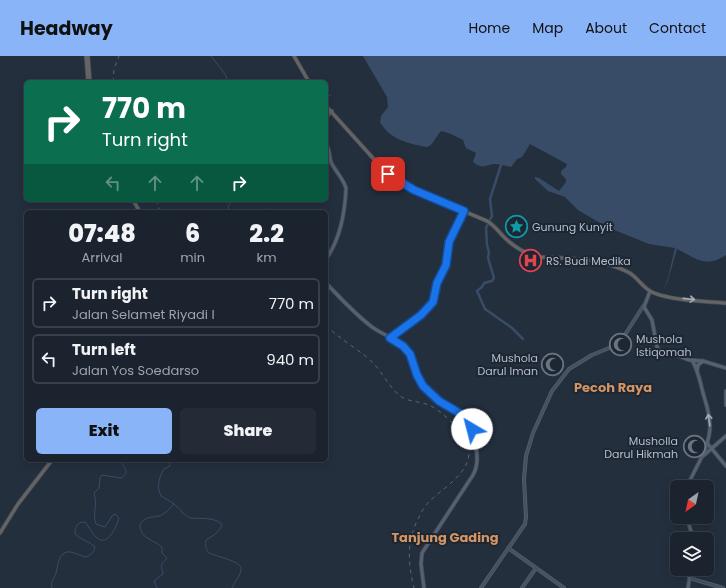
<!DOCTYPE html>
<style>
body{margin:0;font-family:Poppins,sans-serif;background:#242b36;color:#f1f3f6;height:100vh;display:flex;flex-direction:column;font-size:15px;white-space:nowrap}
*{box-sizing:border-box;margin:0}
p{font-size:13px;color:#a0a4aa}
.icon{flex:none;width:22px;height:22px;fill:none;stroke:currentColor;stroke-width:2;stroke-linecap:round;stroke-linejoin:round}
.map{position:relative;flex:1;overflow:hidden}
.panel{position:absolute;left:24px;top:154px;width:304px;height:252px;display:flex;flex-direction:column;background:#1b232e;border-radius:6px;box-shadow:0 2px 10px #0003,0 0 0 1px #39404a}
.panel>*{flex:none}
.top-card{position:absolute;left:24px;top:24px;width:304px;height:122px;border-radius:6px;box-shadow:0 2px 10px #0003,0 0 0 1px #39404a;background:#0b6e4f;color:#fff;overflow:hidden}
.needle{width:26px;rotate:213deg}
.buttons{position:absolute;left:670px;top:424px;display:grid;gap:8px}
.buttons a{display:grid;place-items:center;width:44px;height:44px;border-radius:6px;background:#1b232e;box-shadow:0 2px 10px #0003,0 0 0 1px #39404a;font-size:20px}
.pin{position:absolute;display:grid;place-items:center;width:34px;height:34px;color:#fff;margin:-17px;border-radius:8px;box-shadow:0 2px 6px #0006}
.me{position:absolute;width:44px;margin:-22px;rotate:323deg;stroke-linejoin:round;filter:drop-shadow(0 0 3px #0008)}
.turn{display:flex;align-items:center;gap:14px;height:84px;padding:0 12px;font-size:18px}
.turn .icon{width:52px;height:52px;stroke-width:2.5}
.turn b{display:block;font-size:28px;line-height:34px}
.lanes{display:flex;align-items:center;height:38px;padding:0 12px;background:#0003;justify-content:center;gap:20px;direction:ltr}
.lanes .off{opacity:.35}
.eta{display:flex;justify-content:space-evenly;align-items:center;height:68px;text-align:center}
.eta b{font-size:24px;font-weight:800;line-height:28px}
.primary-button{display:flex;gap:8px;margin-top:auto;padding:8px 12px}
.primary-button a{flex:1;height:46px;border-radius:6px;background:#8ab4f8;color:#111;font-size:16px;font-weight:800;line-height:46px;text-align:center}
.primary-button a+a{background:#242b36;color:#f1f3f6}
ul{padding:0;list-style:none}
li{display:flex;align-items:center;gap:12px;height:50px;margin:0 8px 6px;padding:0 4px;border:2px solid #39404a;border-radius:6px}
li div{flex:1}
li b{display:block;font-size:15px}
li em{font-style:normal}
header{display:flex;align-items:center;gap:24px;box-sizing:border-box;height:56px;padding:0 20px;background:#8ab4f8;color:#111}
header strong{font-size:19px}
nav{display:flex;gap:22px;margin-inline-start:auto;font-size:14px}
.map>svg:first-child{display:block}
.water{fill:#394c67}
.lines{fill:none;stroke-linecap:round;stroke-linejoin:round}
.stream{stroke:#394c67;stroke-width:1}
.river{stroke:#394c67;stroke-width:2.5}
.secondary-casing{stroke:#565f6c;stroke-width:4}
.primary-casing{stroke:#414a57;stroke-width:4.5}
.trunk-casing{stroke:#434c59;stroke-width:4.5}
.secondary{stroke:#465061;stroke-width:2.5}
.primary{stroke:#56606e;stroke-width:3}
.trunk{stroke:#656462;stroke-width:3}
.rail{stroke:#5a6575;stroke-width:1;stroke-dasharray:4 4;stroke-linecap:butt}
.oneway{stroke:#a8afba}
.oneway2{stroke:#a1aab7}
.route-casing{stroke:#114b97;stroke-width:10}
.route{stroke:#1a73e8;stroke-width:7}
.labels{text-anchor:middle;stroke-width:4;stroke-linejoin:round;paint-order:stroke}
.poi-label{font-size:11px;fill:#b4bcc9;stroke:#1d2633;text-anchor:start}
.quarter-label{font-size:13px;font-weight:bold;fill:#d59563;stroke:#1d2633}
</style>
<header>
<strong>Headway</strong>
<nav><a>Home</a><a>Map</a><a>About</a><a>Contact</a></nav>
</header>
<div class="map">
<svg width="726" height="532" viewBox="0 0 726 532">
<rect width="100%" height="100%" fill="#242f3e"/>
<path class="water" d="M363,0H726V199C705,213 696,202 677,193L668,224L663,235L668,222L675,192L649,188L607,171L578,154L565,141L548,135L535,123V121L539,122L559,135L566,126V123L561,118V115L566,111L567,108L530,88L522,101L517,103L511,111C506,110 500,108 495,108C484,109 484,114 473,106L476,97L466,92L463,84L451,78L442,75L440,76L431,89L427,91C409,88 389,83 380,66L381,60L388,51L387,41Z"/>
<g class="lines">
<g class="stream">
<polyline points="211,0 225,18 228,26"/>
<polyline points="326,43 330,39 331,39"/>
<polyline points="233,144 228,150 229,153 232,155 260,155 270,153 273,156"/>
<path d="M170,404V410L164,413C159,422 156,430 161,440C170,445 177,449 183,457C186,459 187,461 191,462C201,463 214,461 222,468C220,477 213,479 206,484C205,489 206,494 209,497C215,500 240,505 241,512C242,518 234,526 232,532"/>
<path d="M52,532C50,525 54,523 56,517C58,510 58,498 67,496C72,495 80,500 86,501C91,499 94,496 95,491C89,485 81,484 75,478C75,471 77,466 85,466C89,470 92,478 97,482C108,491 116,471 119,462L115,458L112,460L105,471L96,468C92,458 98,450 94,437L99,432L100,422L102,419L121,422C131,416 124,411 119,404"/>
<path d="M157,532L154,525L163,518C161,507 160,510 167,502L162,497V491C153,483 140,483 140,469C144,460 151,462 159,460C165,458 171,452 174,447"/>
</g>
<polyline class="river" points="501,109 490,143 492,160 486,172 487,189 489,196 488,202 494,222 492,225 484,227 482,231 477,235 485,253 512,272 523,283"/>
<defs>
<g id="secondary">
<polyline points="391,282 421,259 433,246 437,228 446,209 449,186 465,154"/>
<polyline points="508,492 564,532"/>
<polyline points="689,522 723,532"/>
<polyline points="481,532 525,468 526,461 524,423 526,400 533,377 552,335 569,313 592,299 619,288 644,249"/>
<polyline points="522,532 536,512"/>
</g>
<g id="primary">
<polyline points="326,61 332,55"/>
<path d="M326,88C330,93 329,100 331,106C335,115 343,122 346,132C345,157 341,182 326,203"/>
<path d="M326,227C341,243 355,258 372,271C383,279 397,283 406,292C416,303 414,319 424,330C447,357 471,350 476,392C478,402 478,410 473,419L422,497L421,508L424,532"/>
<polyline points="650,235 644,251 652,264 657,291 661,297 674,298 689,304 703,305 726,312"/>
<polyline points="697,315 698,309 703,305"/>
<polyline points="726,335 726,349"/>
<polyline points="707,387 726,410"/>
<polyline points="703,400 726,380"/>
<path d="M687,431C695,412 710,391 710,370C710,359 706,347 703,337C700,325 698,314 692,304"/>
<polyline points="687,461 693,483"/>
<polyline points="688,532 691,513"/>
</g>
<g id="trunk">
<polyline points="86,0 88,26"/>
<polyline points="88,0 90,26"/>
<polyline points="294,0 309,26"/>
<path d="M326,50L381,111L398,125L416,135L487,165C494,169 499,176 505,182C514,191 527,198 538,201C569,202 600,202 628,216C638,221 643,233 654,237C675,245 703,245 726,247"/>
<polyline points="133,144 140,156"/>
<polyline points="0,477 18,448 52,404"/>
</g>
</defs>
<use href="#secondary" class="secondary-casing"/>
<use href="#primary" class="primary-casing"/>
<use href="#trunk" class="trunk-casing"/>
<use href="#secondary" class="secondary"/>
<use href="#primary" class="primary"/>
<use href="#trunk" class="trunk"/>
<g class="rail">
<polyline points="113,26 114,13 119,0"/>
<polyline points="156,144 160,156"/>
<path d="M326,269C339,283 357,292 371,305C382,315 388,330 400,340C408,346 419,345 429,349C439,353 458,371 464,381C481,409 450,427 433,442C427,447 422,454 419,461C406,485 408,507 414,532"/>
</g>
</g>
<defs><path id="oneway-shaft" d="M-6 0H5M1.5-3L5.5 0L1.5 3" fill="none" stroke-width="1.6" stroke-linecap="round" stroke-linejoin="round"/></defs>
<use class="oneway" href="#oneway-shaft" transform="translate(689 243) rotate(6)"/>
<use class="oneway2" href="#oneway-shaft" transform="translate(709 364) rotate(-98)"/>
<g class="lines">
<defs>
<polyline id="route" points="388,118 414,134 464,155 449,186 446,209 437,227 433,246 421,259 390,282 403,290 410,298 417,319 423,330 439,345 461,358 472,373"/>
</defs>
<use href="#route" class="route-casing"/>
<use href="#route" class="route"/>
</g>
<defs>
<symbol id="sight-ring" viewBox="-11 -11 22 22"><circle r="9.5" fill="#1d2633" stroke="#0f9aa8" stroke-width="1.5"/><path d="M0-6L1.8-2.2L6-1.7L2.9 1.2L3.7 5.4L0 3.3L-3.7 5.4L-2.9 1.2L-6-1.7L-1.8-2.2Z" fill="#0f9aa8"/></symbol>
<symbol id="hospital-ring" viewBox="-11 -11 22 22"><circle r="9.5" fill="#1d2633" stroke="#e0444e" stroke-width="1.5"/><path d="M-5-5h3v3.5h4V-5h3V5h-3V1.5h-4V5h-3Z" fill="#e0444e"/></symbol>
<symbol id="mosque-ring" viewBox="-11 -11 22 22"><circle r="9.5" fill="#1d2633" stroke="#6b7280" stroke-width="1.5"/><path d="M3.5-4.9A6 6 0 1 0 3.5 4.9A5 5 0 1 1 3.5-4.9Z" fill="#6b7280"/></symbol>
</defs>
<g fill-rule="evenodd">
<use href="#sight-ring" x="504" y="158" width="25" height="25"/>
<use href="#hospital-ring" x="518" y="192" width="25" height="25"/>
<use href="#mosque-ring" x="608" y="276" width="25" height="25"/>
<use href="#mosque-ring" x="540" y="296" width="25" height="25"/>
<use href="#mosque-ring" x="682" y="378" width="25" height="25"/>
</g>
<g class="labels">
<g class="poi-label">
<text x="532" y="175">Gunung Kunyit</text>
<text x="546" y="209">RS. Budi Medika</text>
<text x="636" y="287">Mushola<tspan x="636" dy="13">Istiqomah</tspan></text>
<text x="538" y="306" text-anchor="end">Mushola<tspan x="538" dy="13">Darul Iman</tspan></text>
<text x="678" y="389" text-anchor="end">Musholla<tspan x="678" dy="13">Darul Hikmah</tspan></text>
</g>
<g class="quarter-label">
<text x="613" y="336">Pecoh Raya</text>
<text x="445" y="486">Tanjung Gading</text>
</g>
</g>
</svg>
<div class="buttons">
<a><svg class="needle" viewBox="-14 -14 28 28"><path d="M0-13l5 13h-10z" fill="#e53935"/><path d="M0 13l5-13h-10z" fill="#a0a4aa"/></svg></a>
<a><svg class="icon" aria-label="layers" viewBox="0 0 24 24"><path d="M12 4l9 5-9 5-9-5zM3 14l9 5 9-5"/></svg></a>
</div>
<div class="pin" style="left:388px;top:118px;background:#d93025"><svg class="icon" aria-label="arrive" viewBox="0 0 24 24"><path d="M6 21V4h12l-3 4 3 4H6"/></svg></div>
<svg class="me" style="left:472px;top:373px" viewBox="-20 -20 40 40"><circle r="19" fill="#fff"/><path d="M0-13L10 11 0 6-10 11z" fill="#1a73e8"/></svg>
<div class="top-card">
<div class="turn"><svg class="icon" aria-label="right" viewBox="0 0 24 24"><path d="M7 20v-9h11M14 6l5 5-5 5"/></svg><div><b>770 m</b>Turn right</div></div>
<div class="lanes"><svg class="icon off" aria-label="left" viewBox="0 0 24 24"><path d="M17 20v-9H6M10 6l-5 5 5 5"/></svg><svg class="icon off" aria-label="ahead" viewBox="0 0 24 24"><path d="M12 20V5M6 11l6-6 6 6"/></svg><svg class="icon off" aria-label="ahead" viewBox="0 0 24 24"><path d="M12 20V5M6 11l6-6 6 6"/></svg><svg class="icon" aria-label="right" viewBox="0 0 24 24"><path d="M7 20v-9h11M14 6l5 5-5 5"/></svg></div>
</div>
<section class="panel">
<div class="eta">
<div><b>07:48</b><p>Arrival</p></div>
<div><b>6</b><p>min</p></div>
<div><b>2.2</b><p>km</p></div>
</div>
<ul>
<li><svg class="icon" aria-label="right" viewBox="0 0 24 24"><path d="M7 20v-9h11M14 6l5 5-5 5"/></svg><div><b>Turn right</b><p>Jalan Selamet Riyadi I</p></div><em>770 m</em></li>
<li><svg class="icon" aria-label="left" viewBox="0 0 24 24"><path d="M17 20v-9H6M10 6l-5 5 5 5"/></svg><div><b>Turn left</b><p>Jalan Yos Soedarso</p></div><em>940 m</em></li>
</ul>
<div class="primary-button"><a>Exit</a><a>Share</a></div>
</section>
</div>
